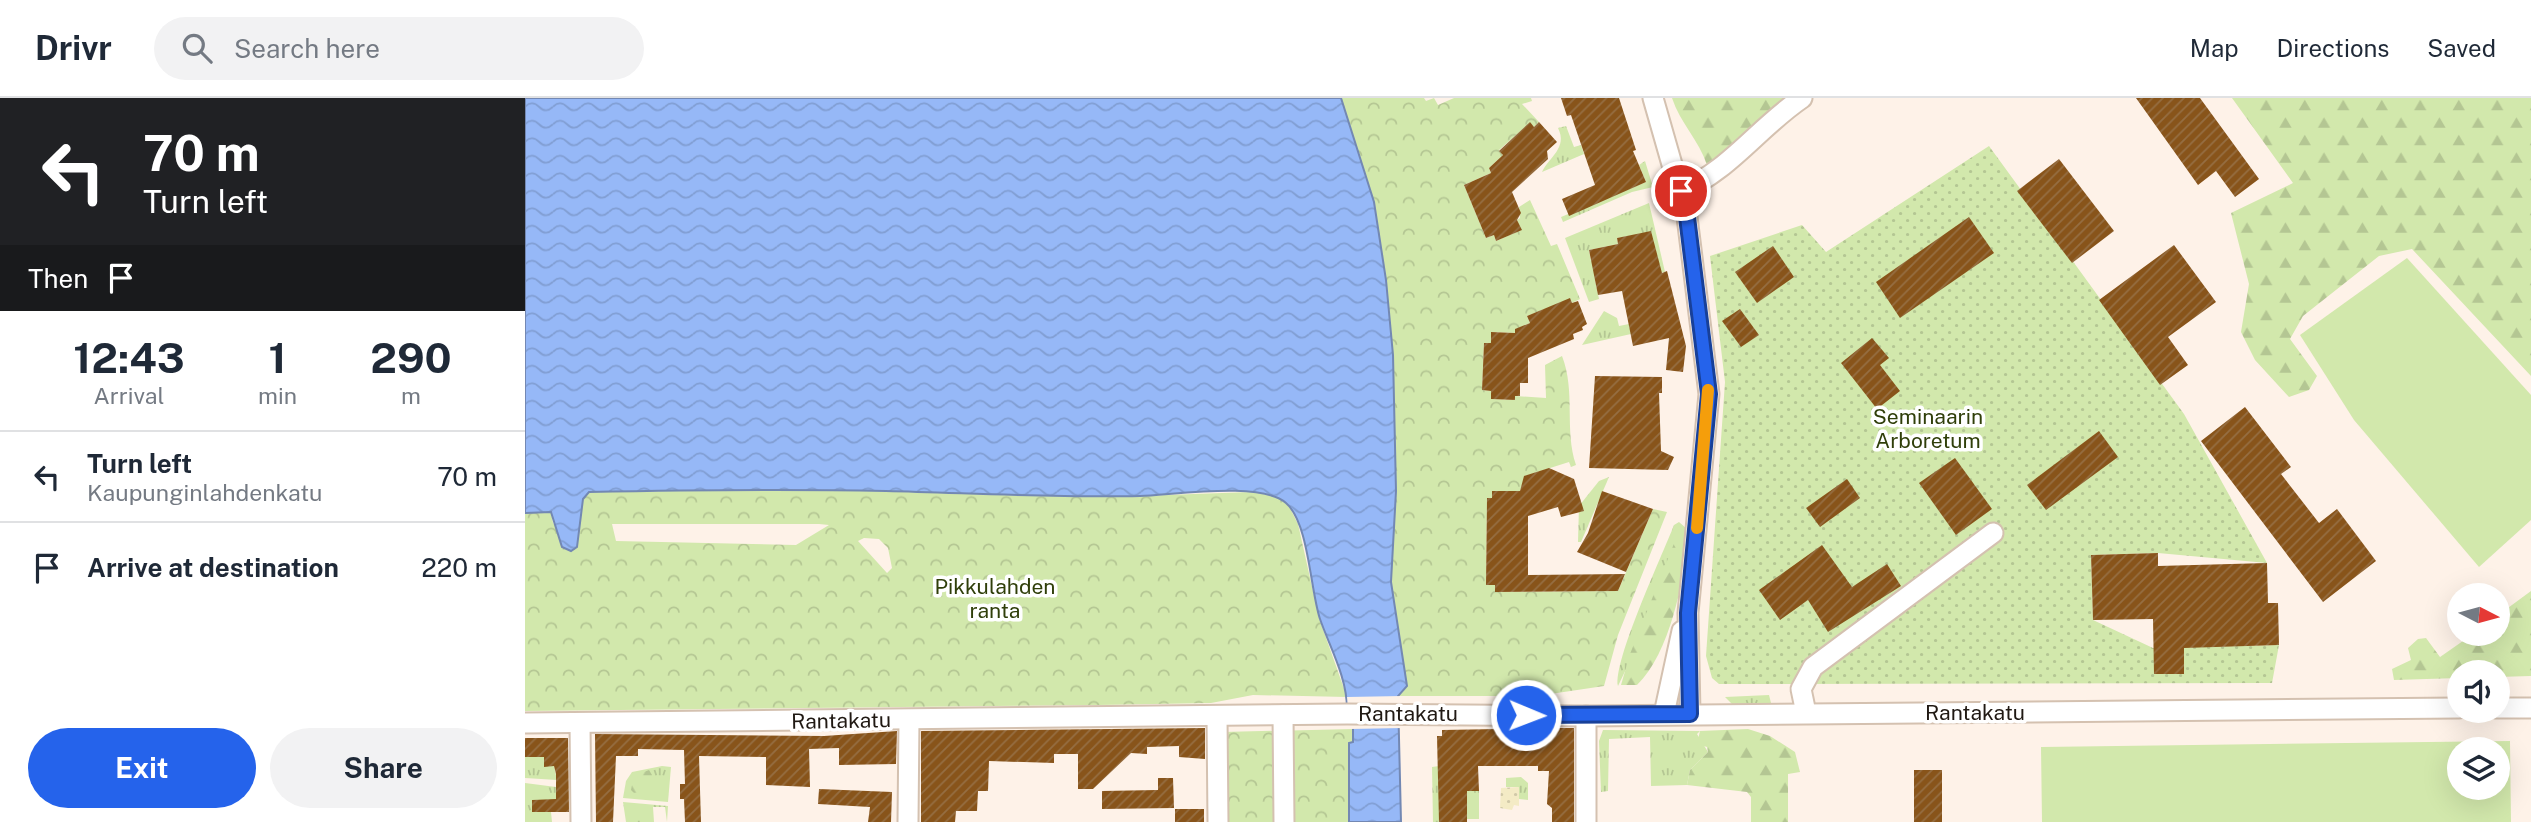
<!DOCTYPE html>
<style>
body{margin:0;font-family:"Public Sans",sans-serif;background:#f2f2f3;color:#1f2937;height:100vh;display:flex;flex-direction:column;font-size:26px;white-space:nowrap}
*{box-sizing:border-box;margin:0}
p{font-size:23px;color:#747a83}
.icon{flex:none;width:38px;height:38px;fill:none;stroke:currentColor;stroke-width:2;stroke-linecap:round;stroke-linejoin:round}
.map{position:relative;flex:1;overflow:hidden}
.panel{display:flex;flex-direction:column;background:#fff;width:525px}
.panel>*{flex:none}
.hud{background:#202124;color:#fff;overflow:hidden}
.needle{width:46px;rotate:96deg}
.controls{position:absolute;left:1922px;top:485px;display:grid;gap:14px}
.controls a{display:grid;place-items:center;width:63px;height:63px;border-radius:50%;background:#fff;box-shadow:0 7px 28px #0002;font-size:35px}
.pin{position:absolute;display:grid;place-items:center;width:60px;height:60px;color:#fff;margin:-30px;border:4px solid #fff;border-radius:50%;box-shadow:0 2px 7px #0007}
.me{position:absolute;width:77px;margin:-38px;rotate:91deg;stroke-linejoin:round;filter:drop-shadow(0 0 5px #0008)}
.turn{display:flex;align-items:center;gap:24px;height:147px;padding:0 28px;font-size:32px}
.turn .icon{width:91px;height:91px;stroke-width:2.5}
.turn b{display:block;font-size:49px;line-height:60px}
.then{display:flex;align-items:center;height:66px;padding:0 28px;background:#0003;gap:14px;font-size:26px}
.eta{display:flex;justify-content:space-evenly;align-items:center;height:119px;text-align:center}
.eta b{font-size:42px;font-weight:700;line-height:49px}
.primary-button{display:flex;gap:14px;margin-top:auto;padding:14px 28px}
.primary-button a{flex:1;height:80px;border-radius:42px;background:#2563eb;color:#fff;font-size:28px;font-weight:700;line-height:80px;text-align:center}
.primary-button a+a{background:#f2f2f3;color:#1f2937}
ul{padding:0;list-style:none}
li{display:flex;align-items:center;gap:21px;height:91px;padding:0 28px;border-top:2px solid #e0e1e3}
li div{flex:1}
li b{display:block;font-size:26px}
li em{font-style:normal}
header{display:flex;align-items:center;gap:42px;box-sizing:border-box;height:98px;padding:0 35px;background:#fff;border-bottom:2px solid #e0e1e3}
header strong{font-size:33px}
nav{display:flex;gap:38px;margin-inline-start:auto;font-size:24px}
.search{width:490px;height:63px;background:#f2f2f3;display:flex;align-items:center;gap:18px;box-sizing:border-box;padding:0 24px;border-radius:38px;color:#747a83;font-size:26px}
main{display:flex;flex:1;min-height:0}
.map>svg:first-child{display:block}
.grass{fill:url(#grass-tufts)}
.forest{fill:url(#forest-firs)}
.sand{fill:url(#sand-dots)}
.park{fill:url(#park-crowns);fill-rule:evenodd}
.garden{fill:url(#garden-dots)}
.pitch{fill:#d2e8ac;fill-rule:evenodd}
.water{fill:url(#water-waves);stroke:#7388b3;stroke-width:2}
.pier{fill:#fef2e8}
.building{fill:url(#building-hatch)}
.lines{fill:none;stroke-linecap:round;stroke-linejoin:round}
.minor-casing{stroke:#d4c1b0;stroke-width:23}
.minor{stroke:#fff;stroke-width:19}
.route-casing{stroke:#184099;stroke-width:18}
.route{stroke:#2563eb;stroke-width:12}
.slow{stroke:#f59e0b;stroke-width:12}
.labels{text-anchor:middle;stroke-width:7;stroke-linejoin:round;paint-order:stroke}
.park-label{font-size:21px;fill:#303f0a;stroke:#fff}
.street-label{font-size:21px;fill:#201913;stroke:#fff}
</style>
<header>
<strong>Drivr</strong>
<div class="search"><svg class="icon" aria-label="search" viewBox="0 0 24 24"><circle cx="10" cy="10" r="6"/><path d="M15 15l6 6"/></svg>Search here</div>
<nav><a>Map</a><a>Directions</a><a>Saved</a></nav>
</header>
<main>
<section class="panel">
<div class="hud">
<div class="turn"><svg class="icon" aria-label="left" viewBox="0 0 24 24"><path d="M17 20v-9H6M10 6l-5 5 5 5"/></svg><div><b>70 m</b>Turn left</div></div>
<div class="then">Then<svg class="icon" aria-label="arrive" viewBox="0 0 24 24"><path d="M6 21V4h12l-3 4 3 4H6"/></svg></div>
</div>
<div class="eta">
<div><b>12:43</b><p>Arrival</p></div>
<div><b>1</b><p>min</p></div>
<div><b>290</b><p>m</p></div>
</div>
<ul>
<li><svg class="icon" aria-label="left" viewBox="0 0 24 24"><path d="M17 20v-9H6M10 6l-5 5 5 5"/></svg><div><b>Turn left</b><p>Kaupunginlahdenkatu</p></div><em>70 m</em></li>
<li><svg class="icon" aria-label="arrive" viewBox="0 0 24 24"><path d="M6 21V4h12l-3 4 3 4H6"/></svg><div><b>Arrive at destination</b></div><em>220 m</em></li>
</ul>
<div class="primary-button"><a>Exit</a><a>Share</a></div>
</section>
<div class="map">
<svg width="2006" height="724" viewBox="0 0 2006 724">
<defs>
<pattern id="grass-tufts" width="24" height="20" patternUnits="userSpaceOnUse" patternTransform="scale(1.75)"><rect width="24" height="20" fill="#d2e8ac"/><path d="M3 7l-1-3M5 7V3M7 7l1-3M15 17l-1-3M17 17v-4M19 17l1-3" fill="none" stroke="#b4c693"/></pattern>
<pattern id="forest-firs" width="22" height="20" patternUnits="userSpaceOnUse" patternTransform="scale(1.75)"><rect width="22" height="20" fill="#d2e8ac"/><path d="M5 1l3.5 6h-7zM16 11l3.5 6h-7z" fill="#b4c693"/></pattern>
<pattern id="sand-dots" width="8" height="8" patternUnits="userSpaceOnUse" patternTransform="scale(1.75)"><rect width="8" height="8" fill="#f4ebc5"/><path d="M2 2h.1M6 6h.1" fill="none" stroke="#d1c9a8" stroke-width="1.8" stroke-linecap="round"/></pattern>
<pattern id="park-crowns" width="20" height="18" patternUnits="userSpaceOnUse" patternTransform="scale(1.75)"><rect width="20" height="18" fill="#d2e8ac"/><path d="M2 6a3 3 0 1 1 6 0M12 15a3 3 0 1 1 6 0" fill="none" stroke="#b4c693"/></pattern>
<pattern id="garden-dots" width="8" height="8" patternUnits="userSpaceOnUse" patternTransform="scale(1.75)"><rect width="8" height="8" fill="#d2e8ac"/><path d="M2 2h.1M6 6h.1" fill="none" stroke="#b4c693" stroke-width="1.8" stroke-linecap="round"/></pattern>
<pattern id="water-waves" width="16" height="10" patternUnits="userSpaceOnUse" patternTransform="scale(1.75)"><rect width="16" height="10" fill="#96b8f7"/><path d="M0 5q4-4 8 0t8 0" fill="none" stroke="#819ed3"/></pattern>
<pattern id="building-hatch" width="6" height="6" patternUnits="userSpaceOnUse" patternTransform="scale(1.75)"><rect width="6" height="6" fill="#88541a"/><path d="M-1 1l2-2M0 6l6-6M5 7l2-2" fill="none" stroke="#956e42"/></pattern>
</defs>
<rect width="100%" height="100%" fill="#fef2e8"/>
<g class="grass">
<path d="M1041,28L1049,49L1056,47L1059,56L1017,74C1024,59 1043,50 1033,30Z"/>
<polygon points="1120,63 1128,89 1107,94 1038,124 1036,119 1121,84 1114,67"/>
<polygon points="1124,105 1140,174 1135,175 1126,134 1092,140 1093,146 1064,152 1066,163 1073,162 1083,179 1070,182 1074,201 1064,204 1040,140"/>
<polygon points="1079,213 1092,220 1094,228 1104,226 1106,236 1057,247"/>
<polygon points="1084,379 1056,444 1053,444 1054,408 1074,383"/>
<path d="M1154,424L1162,431L1164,439L1093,588C1088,563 1137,458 1149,427Z"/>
<polygon points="1244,597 1247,609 1209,608 1200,599"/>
<polygon points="1078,632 1175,633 1172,636 1183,654 1165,672 1162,687 1126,688 1125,639 1084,641 1083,693 1076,694 1074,643"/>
<polygon points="0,659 19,659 19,668 29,668 32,682 0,680"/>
<polygon points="137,668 146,669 143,704 98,700 101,683 107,674"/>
<polygon points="914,668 914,724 908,724 907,669"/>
<polygon points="996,679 1003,685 1003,702 994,701 993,689 981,689 981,680"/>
<polygon points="0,685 31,689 31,704 25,704 27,724 0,724"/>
<rect x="942" y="693" width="12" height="28"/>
<polygon points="98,704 143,708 142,724 140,709 128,709 129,724 101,724"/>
</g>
<g class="forest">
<path d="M1147,0H1262L1182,67C1174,42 1155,25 1147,0Z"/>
<polygon points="1707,0 2006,0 2006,278 1887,151 1854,158 1778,218 1765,241 1792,278 1784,292 1764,299 1730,262 1716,234 1724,186 1706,115 1768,85"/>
<path d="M1154,433L1164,439C1158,484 1145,555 1112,587H1096L1105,556Z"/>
<polygon points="2006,493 2006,578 1972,579 1972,574 1934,574 1934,580 1869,582 1867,571 1886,562 1883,550 1893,541 1901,540 1915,559 1948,536 1972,536 1972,518"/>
<polygon points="1223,631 1245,638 1270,654 1275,674 1263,676 1263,724 1226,724 1226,699 1222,694 1162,687 1165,672 1183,654 1182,649 1172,646 1175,633"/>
<path d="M124,672L127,677L122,694L124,699L114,700L106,692C108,680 113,676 124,672Z"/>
</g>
<polygon class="sand" points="994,689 994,708 989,707 987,712 975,710 976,690"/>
<g class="park">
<path d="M816,0H899L901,3L909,0L913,7L929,0H1006L1007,3L997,6L1014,24L1009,29L1005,25L974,52L978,57L964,70L966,75L939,87L961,140L969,137L971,143L996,132L992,122L995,120L994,109L1005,102L1026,148L1032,146L1055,201L1047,205L1045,201L1002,218L1005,225L991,231L990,235L967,234L966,245H959L957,292L966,293V301L990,302V298L1021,300L1020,267L1037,258C1051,294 1039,331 1051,367L1046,369L1044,364L1000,378L995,393L962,401L961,487H970V494L1093,493L1128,411L1142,414L1093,537L1079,588L1012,598H873L871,522L866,484L871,393L868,257L861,182L849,103Z"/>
<path d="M295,391L612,398L726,394L748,397L763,406L773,426L794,520L822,599L728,597L686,605L573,607L0,613V415L26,414L28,425L52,449L58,401L64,394ZM87,426H294L304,427L271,447L91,443ZM339,440L354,441L363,450L367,470L362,475L333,443Z"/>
<polygon points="828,631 828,645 824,645 824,724 700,724 697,634"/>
</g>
<polygon class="garden" points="1464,48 1659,316 1742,465 1633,455 1566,457 1568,522 1628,550 1754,547 1747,585 1194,586 1187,580 1181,558 1200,284 1185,158 1277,127 1301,154"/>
<g class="pitch">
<polygon points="1882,160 2006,297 2006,422 1954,469 1829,322 1775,237"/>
<path d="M1985,643L1986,724H1517L1516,649ZM1934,651H1972V690H1934Z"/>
</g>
<path class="water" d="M0,0H816L849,104L861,182L868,257L871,393L866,484L882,588L873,598L876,724H824V645L828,644V612L822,611C822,579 805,550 795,521C785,491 784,425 761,405C736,383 649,397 615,398C531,400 445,395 361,393C262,391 163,392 64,394L58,401L52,449L46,453L37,449L26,414L0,415Z"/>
<polygon class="pier" points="877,598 878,630 825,631 822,599"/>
<g class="building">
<polygon points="1036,0 1094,0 1111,52 1108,53 1121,84 1044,118 1037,101 1070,87 1046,17 1042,18"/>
<polygon points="1611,0 1675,0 1734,81 1710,99 1691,73 1673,87"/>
<polygon points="1005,24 1009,29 1014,24 1032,44 1022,53 1023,61 987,94 996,115 992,122 997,132 971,143 969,137 961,140 939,87 966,75 964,70 978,57 974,53"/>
<polygon points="1534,61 1589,133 1547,165 1492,93"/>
<polygon points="1444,119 1469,155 1375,220 1351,184"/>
<polygon points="1126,133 1137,175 1142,173 1161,248 1158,274 1141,272 1144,240 1108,248 1097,193 1073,197 1064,152 1093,146 1092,140"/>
<polygon points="1649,147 1691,204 1643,239 1663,267 1635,287 1574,202"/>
<polygon points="1248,148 1269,179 1232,205 1210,174"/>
<polygon points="1045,200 1047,205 1053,203 1062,226 1057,229 1058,232 1048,236 1049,241 1003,260 1003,285 995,285 995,298 990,298 990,302 966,301 966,293 957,292 959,245 966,245 966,234 990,235 990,231 1005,225 1002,218"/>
<polygon points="1215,211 1234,237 1216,249 1197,223"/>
<polygon points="1347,240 1364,260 1355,267 1375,293 1352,311 1316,265"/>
<polygon points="1070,278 1137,279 1137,295 1134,295 1136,353 1149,359 1143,372 1064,370"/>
<polygon points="1720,309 1766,369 1756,376 1794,425 1812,411 1851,463 1798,504 1676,343"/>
<polygon points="1574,333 1593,359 1521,412 1502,387"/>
<polygon points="1430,360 1467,411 1431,437 1394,385"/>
<polygon points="1024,370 1049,381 1059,413 1036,419 1033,409 1003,418 1003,477 1100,476 1093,493 970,494 970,487 961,487 962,400 967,400 967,393 995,393 999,378"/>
<polygon points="1322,381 1335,400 1295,429 1281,410"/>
<polygon points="1077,393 1128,411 1101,474 1052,454 1063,435"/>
<polygon points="1297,447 1327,489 1362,466 1376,488 1303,534 1283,502 1255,522 1234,492"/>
<polygon points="1633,455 1633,468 1742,465 1743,505 1753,505 1754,547 1659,550 1659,576 1629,576 1628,521 1568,522 1566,457"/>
<polygon points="680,630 680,661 654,659 654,648 622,649 622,656 606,655 568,691 553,691 553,656 529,656 529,665 464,663 463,693 453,693 452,713 431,713 430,724 396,724 396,633"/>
<polygon points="1022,630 1049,630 1049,724 1027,724 1027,710 1022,706 1024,673 1013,673 1013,668 953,668 954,693 942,693 942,724 914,724 912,638 917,638 917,632"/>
<polygon points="372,633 371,666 314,667 314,650 284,651 285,689 241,687 241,659 174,658 176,724 160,724 159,701 155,701 155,686 160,686 159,652 113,651 113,658 91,658 88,724 71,724 70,636 299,638"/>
<polygon points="0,640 43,640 44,714 7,714 7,702 31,701 31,676 29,668 19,669 19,659 0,659"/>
<rect x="1389" y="672" width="28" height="52"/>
<polygon points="633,680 648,680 649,710 577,711 577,693 633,692"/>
<polygon points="294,691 367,694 366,724 343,724 345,709 293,706"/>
<rect x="650" y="711" width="29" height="13"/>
</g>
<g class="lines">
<defs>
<g id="minor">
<polyline points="1128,0 1162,119 1184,296 1163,515 1165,616"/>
<path d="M1156,93C1204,73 1234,29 1277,0"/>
<polyline points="1972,610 2006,610"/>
<polyline points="1281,615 1276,591 1288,569 1468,435"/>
<polyline points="1139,616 1157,533"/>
<polyline points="758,617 759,724"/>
<polyline points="1061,618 1061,724"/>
<polyline points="692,619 693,724"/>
<polyline points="0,625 822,616 1061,618 1934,610"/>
<polyline points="55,625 56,724"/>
<polyline points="383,724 384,622"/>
</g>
</defs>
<use href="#minor" class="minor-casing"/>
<use href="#minor" class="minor"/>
</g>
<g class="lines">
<defs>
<polyline id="route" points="1001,617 1165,616 1163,515 1184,296 1162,119 1156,93"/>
</defs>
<use href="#route" class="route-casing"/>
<use href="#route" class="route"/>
<polyline class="slow" points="1172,430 1183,292"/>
</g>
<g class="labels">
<g class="park-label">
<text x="1403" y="326">Seminaarin<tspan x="1403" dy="24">Arboretum</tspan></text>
<text x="470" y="496">Pikkulahden<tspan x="470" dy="24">ranta</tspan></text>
</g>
<g class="street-label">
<text x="1450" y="622">Rantakatu</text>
<text x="883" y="623">Rantakatu</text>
<text transform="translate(316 623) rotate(-1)" y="7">Rantakatu</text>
</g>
</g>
</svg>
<div class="controls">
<a><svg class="needle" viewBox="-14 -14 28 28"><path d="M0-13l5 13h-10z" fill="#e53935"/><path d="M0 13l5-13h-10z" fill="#747a83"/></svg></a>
<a><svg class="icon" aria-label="sound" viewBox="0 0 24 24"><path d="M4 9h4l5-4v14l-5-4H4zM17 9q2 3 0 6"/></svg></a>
<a><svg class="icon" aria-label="layers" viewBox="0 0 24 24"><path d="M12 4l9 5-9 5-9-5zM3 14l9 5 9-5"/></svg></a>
</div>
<div class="pin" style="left:1156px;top:93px;background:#d93025"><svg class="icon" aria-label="arrive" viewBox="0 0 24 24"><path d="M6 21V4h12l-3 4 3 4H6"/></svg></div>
<svg class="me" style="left:1001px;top:617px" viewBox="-20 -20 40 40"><circle r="17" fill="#2563eb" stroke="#fff" stroke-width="3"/><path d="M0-11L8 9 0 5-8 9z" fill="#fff"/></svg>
</div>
</main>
